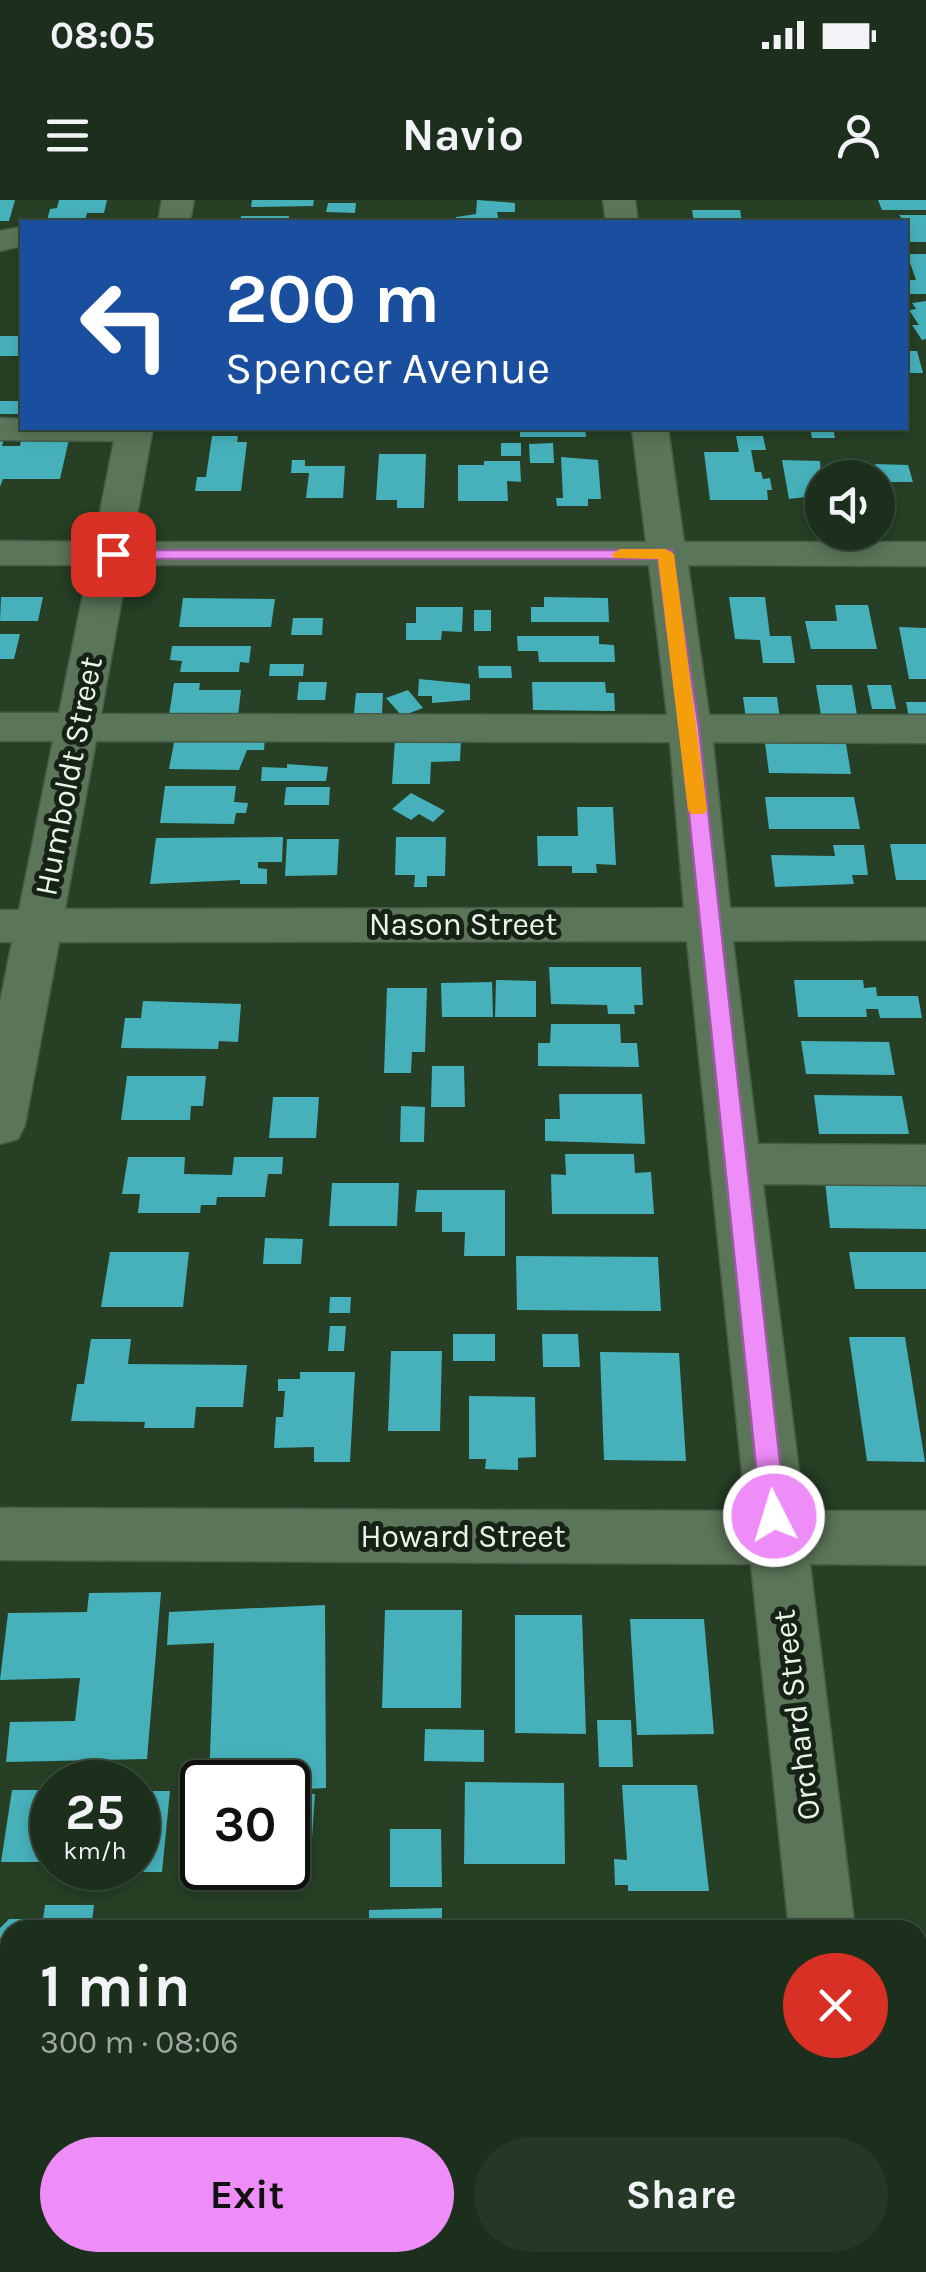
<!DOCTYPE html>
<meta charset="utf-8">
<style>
body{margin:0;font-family:Karla,sans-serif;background:#253725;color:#f1f3f6;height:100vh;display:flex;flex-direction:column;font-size:38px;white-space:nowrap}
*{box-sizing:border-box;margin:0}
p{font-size:32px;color:#a0a9a3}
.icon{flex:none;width:55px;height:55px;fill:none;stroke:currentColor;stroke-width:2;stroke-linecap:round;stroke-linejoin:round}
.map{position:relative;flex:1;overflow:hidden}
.details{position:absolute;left:0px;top:1720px;width:928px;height:352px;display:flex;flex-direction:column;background:#1c2f1c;border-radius:30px 30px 0 0;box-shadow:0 5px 15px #0003,0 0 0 2px #3a4a3b}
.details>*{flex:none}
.banner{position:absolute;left:20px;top:20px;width:888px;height:210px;border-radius:0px;box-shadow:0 5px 15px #0003,0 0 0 2px #3a4a3b;background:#1a4fa0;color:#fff;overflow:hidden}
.controls{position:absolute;left:805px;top:260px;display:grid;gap:20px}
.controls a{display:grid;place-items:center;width:90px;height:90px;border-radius:50%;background:#1c2f1c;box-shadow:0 5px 15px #0003,0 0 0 2px #3a4a3b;font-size:50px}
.speed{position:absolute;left:30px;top:1560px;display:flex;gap:20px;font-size:50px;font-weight:700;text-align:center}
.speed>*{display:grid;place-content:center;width:130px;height:130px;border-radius:50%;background:#1c2f1c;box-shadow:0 5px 15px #0003,0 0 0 2px #3a4a3b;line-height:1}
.speed small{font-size:25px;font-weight:400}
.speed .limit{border:5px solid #111;border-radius:15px;background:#fff;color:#111}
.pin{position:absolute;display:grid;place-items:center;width:85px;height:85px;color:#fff;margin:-42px;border-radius:20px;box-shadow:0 5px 15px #0006}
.me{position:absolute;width:110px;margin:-55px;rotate:355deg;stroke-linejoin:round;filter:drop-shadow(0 0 8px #0008)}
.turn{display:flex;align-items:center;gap:35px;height:210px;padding:0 40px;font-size:45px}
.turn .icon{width:130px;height:130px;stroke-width:2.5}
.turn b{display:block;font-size:70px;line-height:85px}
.round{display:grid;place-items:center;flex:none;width:105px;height:105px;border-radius:52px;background:#253725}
.overview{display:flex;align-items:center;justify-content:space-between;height:170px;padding:0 40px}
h1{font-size:60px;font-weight:700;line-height:75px}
.cta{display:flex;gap:20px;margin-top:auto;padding:20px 40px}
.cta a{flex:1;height:115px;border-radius:60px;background:#ee8cf8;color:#111;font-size:40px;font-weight:700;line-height:115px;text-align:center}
.cta a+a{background:#253725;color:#f1f3f6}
.status{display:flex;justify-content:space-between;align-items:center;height:70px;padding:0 50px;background:#1c2f1c;direction:ltr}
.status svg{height:28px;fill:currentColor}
header{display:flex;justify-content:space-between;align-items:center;height:130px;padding:0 40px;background:#1c2f1c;font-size:45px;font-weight:700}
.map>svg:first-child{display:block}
.building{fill:#46b1bb}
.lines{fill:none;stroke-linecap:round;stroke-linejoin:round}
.minor-casing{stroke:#465b45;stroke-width:3}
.minor{fill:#5b7559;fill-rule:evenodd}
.route{fill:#ee8cf8;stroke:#9b5ba1;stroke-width:2.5}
.slow{fill:#f59e0b}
.labels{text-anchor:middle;stroke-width:10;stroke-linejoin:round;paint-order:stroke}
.street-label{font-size:32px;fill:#e7f6e6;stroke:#172217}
</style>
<div class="status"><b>08:05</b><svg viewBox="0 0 49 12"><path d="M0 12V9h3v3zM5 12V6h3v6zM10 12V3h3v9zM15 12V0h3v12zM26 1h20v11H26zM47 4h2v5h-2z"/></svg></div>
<header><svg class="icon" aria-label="menu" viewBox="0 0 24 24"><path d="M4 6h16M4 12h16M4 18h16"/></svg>Navio<svg class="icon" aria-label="person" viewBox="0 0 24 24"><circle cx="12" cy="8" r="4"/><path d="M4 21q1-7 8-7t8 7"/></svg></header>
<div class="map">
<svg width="926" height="2072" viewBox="0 0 926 2072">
<rect width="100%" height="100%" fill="#263f25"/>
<g class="building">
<polygon points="0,0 15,0 9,21 0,21"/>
<polygon points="59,0 107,0 104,13 87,13 85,20 47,20 50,9 57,8"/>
<polygon points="252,0 314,0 313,6 251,7"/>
<polygon points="477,0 515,3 515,12 497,12 499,22 453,22 456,17 476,14"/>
<polygon points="878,0 926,0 926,10 882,10"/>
<polygon points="328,3 356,3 355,13 326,12"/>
<polygon points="692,10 740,10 742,22 694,22"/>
<polygon points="899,15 926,15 926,42 905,42 905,22"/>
<polygon points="241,16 289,16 289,22 240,22"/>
<polygon points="907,54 926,54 926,94 910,94 905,80 916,80"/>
<polygon points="926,101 926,139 922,140 912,125 919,125 909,110 916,109 912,103"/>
<rect x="0" y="136" width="22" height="20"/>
<polygon points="905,151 917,151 923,173 905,173"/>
<polygon points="0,201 22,201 20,214 0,214"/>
<polygon points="520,228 585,228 586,237 520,237"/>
<polygon points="810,228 833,228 835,238 812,238"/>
<polygon points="22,235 70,235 60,279 3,279 0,287 0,238 4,238 2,246 20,246"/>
<polygon points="212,236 238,236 237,242 247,242 241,291 195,291 197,277 206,277"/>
<polygon points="736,236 763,236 766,250 751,250 755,272 761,272 763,279 770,278 772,290 767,290 768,300 710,300 704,252 739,252"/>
<rect x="501" y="243" width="20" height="13"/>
<polygon points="553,243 554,263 530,263 529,244"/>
<polygon points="379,254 426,254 424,308 397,308 397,300 376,300"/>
<polygon points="561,257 598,260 601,299 588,299 588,306 557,306 556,298 563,298"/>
<polygon points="292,260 305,260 305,266 345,266 343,298 306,298 309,273 291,273"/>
<polygon points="782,260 820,261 822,295 789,299"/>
<polygon points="484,261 520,261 521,282 507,281 508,301 458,301 458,265 484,265"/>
<polygon points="875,264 908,265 913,282 879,282"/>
<polygon points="1,397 43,397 38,421 0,421"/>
<polygon points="544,397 608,398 609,422 531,422 531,407 544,407"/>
<polygon points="729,397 765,397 770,436 791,436 795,463 763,463 760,440 735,439"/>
<polygon points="183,398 275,399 271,427 179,427"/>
<polygon points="835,405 868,405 877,449 811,449 805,421 837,421"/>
<polygon points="416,407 463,407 462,432 442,431 441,440 406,440 406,423 416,423"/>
<rect x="474" y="410" width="17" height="21"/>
<polygon points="293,418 323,418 322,435 291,435"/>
<polygon points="899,427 926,428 926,479 909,479"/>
<polygon points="0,434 20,434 14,459 0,459"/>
<polygon points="517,436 599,436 599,444 614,445 615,462 539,462 538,451 518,451"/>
<polygon points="172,446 251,446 249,463 240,462 239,472 180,472 182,461 170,460"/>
<polygon points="270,464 304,464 303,476 269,476"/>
<polygon points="478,466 511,466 512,478 479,478"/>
<polygon points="419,479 470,484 470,500 432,503 432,496 418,496"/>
<polygon points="299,482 327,482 325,500 297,500"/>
<polygon points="532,482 605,482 606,493 614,493 615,511 533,510"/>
<polygon points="174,483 200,483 199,490 241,490 238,516 169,515"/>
<polygon points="816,485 852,485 857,515 821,515"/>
<polygon points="867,485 891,485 896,509 872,509"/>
<polygon points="408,490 423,508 402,516 386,498"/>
<polygon points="356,493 383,493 382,513 354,513"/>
<polygon points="743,497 777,497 780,519 746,519"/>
<polygon points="906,502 926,502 926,523 910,523"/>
<polygon points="175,537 265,537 264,550 247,550 239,570 169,569"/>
<polygon points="395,539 461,540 460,561 431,562 430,584 392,584"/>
<polygon points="765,543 846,544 851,574 769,573"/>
<polygon points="287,564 328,567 326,581 261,581 262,567 287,568"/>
<polygon points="165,586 236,586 234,602 248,603 246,613 236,613 234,624 160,623"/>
<polygon points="286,587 330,587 329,605 284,605"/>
<polygon points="411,593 445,611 433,622 419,614 411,620 392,609"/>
<polygon points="765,597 854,597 860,629 769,629"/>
<polygon points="577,607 613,607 616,665 596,664 597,673 572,673 572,666 538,666 537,636 578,636"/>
<polygon points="283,637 282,662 258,662 258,668 267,669 267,684 240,684 240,680 150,684 156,638"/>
<polygon points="396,637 446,637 445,676 427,676 427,687 414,687 415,675 395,675"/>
<polygon points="287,639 339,639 337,675 285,676"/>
<polygon points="890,644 926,644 926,680 896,680"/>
<polygon points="833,645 864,645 868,675 852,675 854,684 775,687 771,655 835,656"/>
<polygon points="549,767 641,767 643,805 634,805 635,814 608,814 607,805 551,804"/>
<polygon points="496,780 536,781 536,817 495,817"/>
<polygon points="794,780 863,780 864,788 876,787 877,796 918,796 922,818 880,818 878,809 866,809 867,817 798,817"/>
<polygon points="492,782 493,817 442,817 441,783"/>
<polygon points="387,788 427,788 425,852 412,852 411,873 384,873"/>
<polygon points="143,801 241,804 238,842 219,841 218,849 121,848 125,818 141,818"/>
<polygon points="551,824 620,824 621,843 637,843 639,867 538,866 538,843 550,843"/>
<polygon points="801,841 889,842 895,875 806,874"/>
<polygon points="432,866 464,866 465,907 431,907"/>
<polygon points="127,876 206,876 203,906 191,906 190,920 121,920"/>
<polygon points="559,894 642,894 645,944 545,941 545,919 560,919"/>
<polygon points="814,895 902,896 909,934 819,934"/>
<polygon points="273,897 319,897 316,938 269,938"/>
<polygon points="401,906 425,907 424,942 400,942"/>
<polygon points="565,954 634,954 635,973 651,972 654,1014 552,1014 551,974 566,975"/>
<polygon points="128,957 185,957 184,974 232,975 234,957 283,957 282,974 268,974 265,997 217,997 216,1005 201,1005 200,1013 138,1013 140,994 122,994"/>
<polygon points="824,972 926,984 926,1029 830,1028"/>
<polygon points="332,983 399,983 397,1026 329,1026"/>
<polygon points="417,990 505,990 505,1056 464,1056 465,1032 442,1032 442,1012 415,1012"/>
<polygon points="265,1038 303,1039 301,1064 263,1064"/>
<polygon points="110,1052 189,1052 183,1107 101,1107"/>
<polygon points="849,1052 926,1052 926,1089 855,1089"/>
<polygon points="516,1056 658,1057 661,1111 517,1110"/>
<polygon points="330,1097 351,1097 350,1113 329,1113"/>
<polygon points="330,1126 346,1126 344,1151 328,1151"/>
<rect x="453" y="1134" width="42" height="27"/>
<polygon points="542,1134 578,1134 580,1167 543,1167"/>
<polygon points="849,1137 905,1137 925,1262 867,1261"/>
<polygon points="91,1139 131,1139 128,1164 247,1165 243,1207 196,1207 194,1228 144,1228 145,1222 71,1221 77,1184 84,1184"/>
<polygon points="391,1151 442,1151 440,1231 388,1231"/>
<polygon points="600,1152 679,1153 686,1261 604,1260"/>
<polygon points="300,1172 355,1172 350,1262 314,1262 314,1247 274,1248 276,1217 283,1217 285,1191 278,1191 278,1179 300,1179"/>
<polygon points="469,1196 535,1197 536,1257 518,1258 518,1270 485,1269 486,1259 469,1259"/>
<polygon points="161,1392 147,1559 6,1562 10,1522 75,1521 80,1478 0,1480 8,1413 87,1412 89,1393"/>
<polygon points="325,1405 326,1588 288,1590 288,1582 209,1582 214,1443 167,1445 169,1412"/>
<polygon points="385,1410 462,1410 461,1508 382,1508"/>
<polygon points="515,1415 582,1415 586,1534 515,1533"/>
<polygon points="630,1419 704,1419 714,1534 637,1535"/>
<polygon points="597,1520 631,1520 633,1567 599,1567"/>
<polygon points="425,1529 484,1530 484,1562 424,1561"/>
<polygon points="465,1582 564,1583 565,1664 464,1664"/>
<polygon points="622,1585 697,1585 709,1691 628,1691 628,1685 615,1685 614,1659 627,1660"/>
<polygon points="12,1590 52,1590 52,1662 1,1662"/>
<polygon points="138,1591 170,1591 162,1672 68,1672 69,1668 138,1668"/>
<polygon points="288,1593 315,1594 311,1653 288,1653"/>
<polygon points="390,1629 441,1629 442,1687 390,1687"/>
<polygon points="45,1705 94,1705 91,1730 10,1730 10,1809 0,1809 0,1728 9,1719 43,1719"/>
<polygon points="442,1708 442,1722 460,1722 460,1730 369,1730 369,1710"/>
<polygon points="0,1856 10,1856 10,1997 4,1997 3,2013"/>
<polygon points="0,2044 10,2044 10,2062 66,2062 64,2072 0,2072"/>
</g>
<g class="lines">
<defs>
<g id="minor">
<polygon points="162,0 194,0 190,22 158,22"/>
<polygon points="603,0 635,0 638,22 606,22"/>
<polygon points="22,27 22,46 0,51 0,31"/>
<path d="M0,218L22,219V228H153L132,342H646L632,228H668L684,342H926V366L688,365L709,515H926V543L713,542L730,708H926V740L733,741L758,944L926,945V985L763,984L804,1311H926V1365L810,1364L855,1730H789L751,1364L0,1360V1308L746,1311L687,741L59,742L25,925L18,939L0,944V802L12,742H0V710H19L53,541H0V513H59L89,365H0V341L94,342L114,241L0,240ZM128,365H649L667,515L101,514ZM96,541L670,542L684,708L65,709Z"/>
<polygon points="824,2062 898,2062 899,2072 825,2072"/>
</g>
</defs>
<use href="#minor" class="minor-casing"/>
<use href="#minor" class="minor"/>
</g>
<polygon class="route" points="107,350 672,350 699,528 786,1316 783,1324 774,1327 765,1324 761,1316 680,528 658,359 113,359 107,357"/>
<polygon class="slow" points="620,349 666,349 674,354 707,610 704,614 691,614 688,610 658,359 614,358 612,354"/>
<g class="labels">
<g class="street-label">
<text transform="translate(68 576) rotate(-79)" y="11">Humboldt Street</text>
<text x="463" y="735">Nason Street</text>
<text x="463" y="1347">Howard Street</text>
<text transform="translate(796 1515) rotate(-97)" y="11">Orchard Street</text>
</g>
</g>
</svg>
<div class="controls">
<a><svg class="icon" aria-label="sound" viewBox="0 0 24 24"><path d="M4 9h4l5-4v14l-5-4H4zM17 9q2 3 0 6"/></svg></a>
</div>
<div class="speed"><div>25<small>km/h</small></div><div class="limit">30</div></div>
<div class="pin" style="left:113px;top:354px;background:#d93025"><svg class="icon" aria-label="arrive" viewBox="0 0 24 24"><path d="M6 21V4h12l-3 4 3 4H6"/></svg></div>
<svg class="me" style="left:774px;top:1316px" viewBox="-20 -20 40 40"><circle r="17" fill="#ee8cf8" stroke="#fff" stroke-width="3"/><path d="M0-11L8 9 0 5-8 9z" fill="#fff"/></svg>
<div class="banner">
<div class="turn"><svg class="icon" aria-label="left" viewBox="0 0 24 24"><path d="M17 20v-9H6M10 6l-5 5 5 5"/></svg><div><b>200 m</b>Spencer Avenue</div></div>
</div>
<section class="details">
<div class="overview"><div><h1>1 min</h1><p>300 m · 08:06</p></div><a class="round" style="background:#d93025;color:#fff"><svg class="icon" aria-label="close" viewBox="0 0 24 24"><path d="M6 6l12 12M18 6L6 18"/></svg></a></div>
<div class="cta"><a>Exit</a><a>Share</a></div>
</section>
</div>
